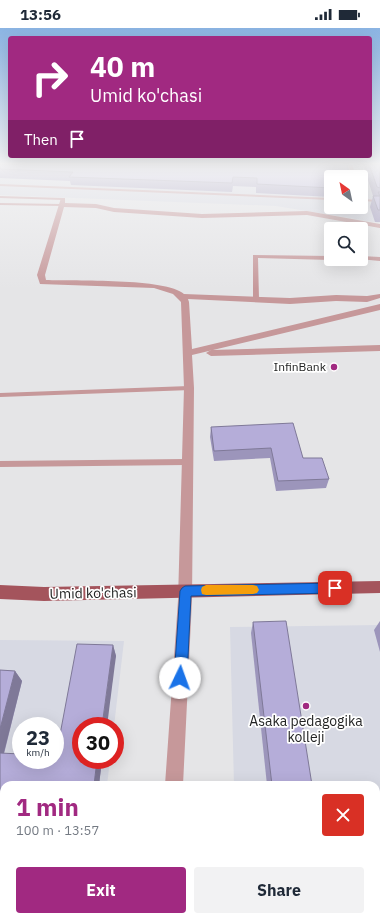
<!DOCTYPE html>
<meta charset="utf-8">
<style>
body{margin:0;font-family:"IBM Plex Sans",sans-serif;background:#f2f2f3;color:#1f2937;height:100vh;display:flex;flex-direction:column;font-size:15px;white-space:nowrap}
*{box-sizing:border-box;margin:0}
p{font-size:13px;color:#747a83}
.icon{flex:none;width:22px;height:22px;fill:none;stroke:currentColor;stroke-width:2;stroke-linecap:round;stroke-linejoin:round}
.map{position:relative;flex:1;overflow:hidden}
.details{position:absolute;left:0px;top:753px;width:380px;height:140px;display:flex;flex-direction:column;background:#fff;border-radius:12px 12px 0 0;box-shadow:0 4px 16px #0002}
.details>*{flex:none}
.hud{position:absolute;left:8px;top:8px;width:364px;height:122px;border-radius:4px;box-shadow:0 4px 16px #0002;background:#a12981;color:#fff;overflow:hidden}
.needle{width:26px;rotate:327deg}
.controls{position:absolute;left:324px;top:142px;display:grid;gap:8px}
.controls a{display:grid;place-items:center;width:44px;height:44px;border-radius:4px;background:#fff;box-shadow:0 4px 16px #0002;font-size:20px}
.speed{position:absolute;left:12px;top:689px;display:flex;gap:8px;font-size:20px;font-weight:700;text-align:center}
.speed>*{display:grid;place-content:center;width:52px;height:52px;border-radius:50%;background:#fff;box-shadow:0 4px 16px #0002;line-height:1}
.speed small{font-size:10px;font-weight:400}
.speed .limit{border:6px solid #d22;background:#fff;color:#111}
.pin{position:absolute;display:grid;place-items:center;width:34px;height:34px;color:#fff;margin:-17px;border-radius:8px;box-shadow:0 2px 6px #0006}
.me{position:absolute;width:44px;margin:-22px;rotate:3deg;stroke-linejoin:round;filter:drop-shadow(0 0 3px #0008)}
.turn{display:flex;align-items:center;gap:14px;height:84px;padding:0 16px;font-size:18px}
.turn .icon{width:52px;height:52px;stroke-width:2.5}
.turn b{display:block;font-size:28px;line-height:34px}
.then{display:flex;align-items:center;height:38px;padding:0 16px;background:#0003;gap:8px;font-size:15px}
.round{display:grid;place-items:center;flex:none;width:42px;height:42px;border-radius:4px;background:#f2f2f3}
.head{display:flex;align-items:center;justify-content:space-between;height:68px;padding:0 16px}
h1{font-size:24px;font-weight:700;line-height:30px;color:#a12981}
.action{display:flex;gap:8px;margin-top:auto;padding:8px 16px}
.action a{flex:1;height:46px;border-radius:4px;background:#a12981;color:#fff;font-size:16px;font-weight:700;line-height:46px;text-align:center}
.action a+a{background:#f2f2f3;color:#1f2937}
.status{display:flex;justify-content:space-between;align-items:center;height:28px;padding:0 20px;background:#fff;direction:ltr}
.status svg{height:11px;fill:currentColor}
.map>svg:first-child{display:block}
.built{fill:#d7d9e3;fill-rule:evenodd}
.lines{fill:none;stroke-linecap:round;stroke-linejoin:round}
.lane{fill:#c6989a;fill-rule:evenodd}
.street{fill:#c6989a;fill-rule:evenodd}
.primary{fill:#a4545c;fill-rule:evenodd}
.wall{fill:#9c95bb}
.shaded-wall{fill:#7f7998}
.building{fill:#b5add9;stroke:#7f7998}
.route{fill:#1a73e8;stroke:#114b97}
.slow{fill:#f59e0b}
.poi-dot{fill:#a12981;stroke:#fff;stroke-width:1.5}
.labels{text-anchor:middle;stroke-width:3.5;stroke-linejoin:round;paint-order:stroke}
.poi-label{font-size:12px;fill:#232424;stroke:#fff;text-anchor:end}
.near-street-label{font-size:14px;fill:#232424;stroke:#fff}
.near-poi-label{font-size:14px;fill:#232424;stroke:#fff}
</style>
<div class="status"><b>13:56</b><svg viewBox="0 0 49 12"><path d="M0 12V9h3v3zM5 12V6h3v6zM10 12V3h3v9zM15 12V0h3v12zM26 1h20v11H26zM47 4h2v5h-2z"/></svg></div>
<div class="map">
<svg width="380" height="893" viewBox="0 0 380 893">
<rect width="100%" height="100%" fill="#e5e5e7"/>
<g class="built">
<path d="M0,136H380V195L276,178L0,167ZM331,149H361V179H331Z"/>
<polygon points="380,597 380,893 238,893 238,889 376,889 376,757 234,757 230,599"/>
<path d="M0,612L124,613L114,698H81V732H110L107,757H4V889H92V893H0ZM21,698H55V732H21Z"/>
</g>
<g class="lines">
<g class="lane">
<polygon points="348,136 352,136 356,149 352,149"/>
<polygon points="0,156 331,170 331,172 0,158"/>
<polygon points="0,168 63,170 65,171 63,172 0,170"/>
<polygon points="361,171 380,172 380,174 361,173"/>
<polygon points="0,175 61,176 63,177 61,178 0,177"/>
<polygon points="253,227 331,228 331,231 333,231 331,232 258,230 259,271 256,273 253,271"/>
<polygon points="361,228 380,229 380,233 359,231 361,231"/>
<polygon points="189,358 191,358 191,362 0,369 0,365"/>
<polygon points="186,431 190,434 186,437 0,439 0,433"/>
</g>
<g class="street">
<path d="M61,170H65V175L96,176L114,180L202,186L307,183L380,196V200L307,187L202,190L114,184L96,180L64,179L45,247L46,252C74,253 166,250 184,266L290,270L336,267L367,268L380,266V270L367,274L336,273L290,276L188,271L189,274L192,321L380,276V282L192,327L194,360L192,572L183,757H165L178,572L184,360L181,274L173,266L154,260L40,256L37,247Z"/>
<polygon points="380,317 380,323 211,328 206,325 211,322"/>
<polygon points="155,889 177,889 176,893 154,893"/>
</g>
<polygon class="primary" points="380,553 380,565 44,573 0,571 0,557 44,559"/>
</g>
<g class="wall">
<polygon points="0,136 349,145 349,149 331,149 331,169 256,165 256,159 233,158 232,164 71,157 70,153 0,150"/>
<polygon points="363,136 380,136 380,194 375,194 370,179 373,168"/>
<polygon points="211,399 303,430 329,451 326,460 276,463 270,430 214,433 210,409"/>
<polygon points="380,593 380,624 374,602"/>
<polygon points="253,594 312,757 267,757 251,605"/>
<polygon points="113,617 116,628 81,732 102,732 99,757 4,757 4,774 0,774 0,642 15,643 22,653 4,726 56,728"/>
</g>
<g class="shaded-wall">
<polygon points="113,617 116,628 107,698 102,698"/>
<polygon points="15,643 22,653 2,732 0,730 0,701"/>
<polygon points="97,732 102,732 99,757 94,757"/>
<polygon points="75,889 81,889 80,893 74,893"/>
</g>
<g class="building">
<polygon points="0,136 347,136 349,145 331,144 332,149 331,149 331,160 257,156 257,150 233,149 232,155 69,149 73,144 0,141"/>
<polygon points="369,136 380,136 380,160 377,159"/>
<polygon points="378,164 380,164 380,182 378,182 373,168 380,168"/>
<polygon points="293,395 303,430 322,430 329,451 278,453 271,420 214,423 211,399"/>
<polygon points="286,593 312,757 272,757 253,594"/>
<polygon points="77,616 113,617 102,698 81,698 81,732 97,732 94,757 4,757 4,769 0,769 0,725 21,726 21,732 55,732 55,728 56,728"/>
<polygon points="0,642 15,643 0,701"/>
<polygon points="27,889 75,889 74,893 26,893"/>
</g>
<linearGradient id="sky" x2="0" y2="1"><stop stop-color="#8bb4e3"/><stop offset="0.52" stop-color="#f3f3f4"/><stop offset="1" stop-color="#f3f3f4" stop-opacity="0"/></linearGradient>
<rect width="380" height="261" fill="url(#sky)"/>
<polygon class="route" points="335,555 339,557 340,560 339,564 335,565 191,568 187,650 185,655 180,656 176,655 174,650 180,563 182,560 185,558"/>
<polygon class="slow" points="206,557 253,557 257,558 259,562 257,565 253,566 206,567 202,566 201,562 202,559"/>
<g class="poi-dot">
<circle cx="334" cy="339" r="4"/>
<circle cx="306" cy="678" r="4"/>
</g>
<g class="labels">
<g class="poi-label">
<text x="326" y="343">InfinBank</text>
</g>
<g class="near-street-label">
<text transform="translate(93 565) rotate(-1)" y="5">Umid ko'chasi</text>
</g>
<g class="near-poi-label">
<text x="306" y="698">Asaka pedagogika<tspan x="306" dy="16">kolleji</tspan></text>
</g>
</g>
</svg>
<div class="controls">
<a><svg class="needle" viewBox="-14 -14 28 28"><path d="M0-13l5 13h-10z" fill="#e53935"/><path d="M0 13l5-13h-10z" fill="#747a83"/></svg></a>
<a><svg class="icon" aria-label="search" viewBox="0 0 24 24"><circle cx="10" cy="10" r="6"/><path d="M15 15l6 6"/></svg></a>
</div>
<div class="speed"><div>23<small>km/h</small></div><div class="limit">30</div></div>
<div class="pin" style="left:335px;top:560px;background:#d93025"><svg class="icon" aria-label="arrive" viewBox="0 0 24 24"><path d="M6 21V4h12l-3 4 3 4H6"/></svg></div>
<svg class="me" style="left:180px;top:650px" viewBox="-20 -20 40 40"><circle r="19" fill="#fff"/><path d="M0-13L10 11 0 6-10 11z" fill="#1a73e8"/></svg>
<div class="hud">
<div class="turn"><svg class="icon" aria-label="right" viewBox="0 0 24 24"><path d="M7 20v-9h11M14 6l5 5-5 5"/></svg><div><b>40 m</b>Umid ko'chasi</div></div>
<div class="then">Then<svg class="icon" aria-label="arrive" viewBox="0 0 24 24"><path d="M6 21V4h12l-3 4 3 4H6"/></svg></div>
</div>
<section class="details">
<div class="head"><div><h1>1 min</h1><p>100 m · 13:57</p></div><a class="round" style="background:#d93025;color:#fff"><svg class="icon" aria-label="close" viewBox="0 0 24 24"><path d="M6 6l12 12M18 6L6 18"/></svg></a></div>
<div class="action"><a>Exit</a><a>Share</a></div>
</section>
</div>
